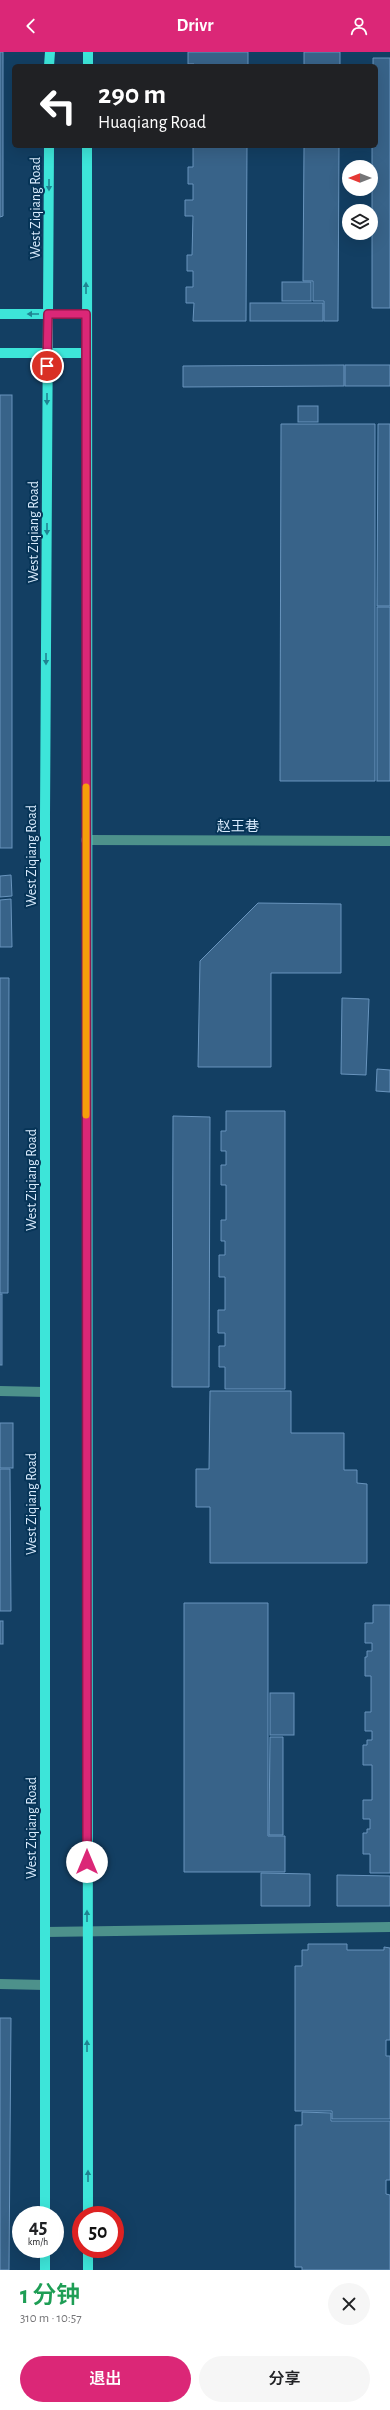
<!DOCTYPE html>
<html lang="zh">
<meta charset="utf-8">
<style>
body{margin:0;font-family:"Alegreya Sans","Noto Sans SC",sans-serif;background:#f6f6f6;color:#202124;height:100vh;display:flex;flex-direction:column;font-size:15px;white-space:nowrap}
*{box-sizing:border-box;margin:0}
p{font-size:13px;color:#757577}
.icon{flex:none;width:22px;height:22px;fill:none;stroke:currentColor;stroke-width:2;stroke-linecap:round;stroke-linejoin:round}
.map{position:relative;height:2218px;overflow:hidden}
.details{display:flex;flex-direction:column;background:#fff;flex:1}
.details>*{flex:none}
.top-card{position:absolute;left:12px;top:12px;width:366px;height:84px;border-radius:6px;box-shadow:0 4px 16px #0002;background:#202124;color:#fff;overflow:hidden}
.needle{width:26px;rotate:270deg}
.fabs{position:absolute;left:342px;top:108px;display:grid;gap:8px}
.fabs a{display:grid;place-items:center;width:36px;height:36px;border-radius:50%;background:#fff;box-shadow:0 4px 16px #0002;font-size:20px}
.speed{position:absolute;left:12px;top:2154px;display:flex;gap:8px;font-size:20px;font-weight:700;text-align:center}
.speed>*{display:grid;place-content:center;width:52px;height:52px;border-radius:50%;background:#fff;box-shadow:0 4px 16px #0002;line-height:1}
.speed small{font-size:10px;font-weight:400}
.speed .limit{border:6px solid #d22;background:#fff;color:#111}
.pin{position:absolute;display:grid;place-items:center;width:34px;height:34px;color:#fff;margin:-17px;border:2px solid #fff;border-radius:50%;box-shadow:0 1px 4px #0007}
.me{position:absolute;width:44px;margin:-22px;rotate:0deg;stroke-linejoin:round;filter:drop-shadow(0 0 3px #0008)}
.turn{display:flex;align-items:center;gap:14px;height:84px;padding:0 20px;font-size:18px}
.turn .icon{width:52px;height:52px;stroke-width:2.5}
.turn b{display:block;font-size:28px;line-height:34px}
.round{display:grid;place-items:center;flex:none;width:42px;height:42px;border-radius:21px;background:#f6f6f6}
.headline{display:flex;align-items:center;justify-content:space-between;height:68px;padding:0 20px}
h1{font-size:24px;font-weight:600;line-height:30px;color:#1e9e55}
.action{display:flex;gap:8px;margin-top:auto;padding:8px 20px}
.action a{flex:1;height:46px;border-radius:24px;background:#db2777;color:#fff;font-size:16px;font-weight:600;line-height:46px;text-align:center}
.action a+a{background:#f6f6f6;color:#202124}
header{display:flex;justify-content:space-between;align-items:center;height:52px;padding:0 20px;background:#db2777;color:#fff;font-size:18px;font-weight:600}
.map>svg:first-child{display:block}
.building{fill:#386389;stroke:#6894bd}
.lines{fill:none;stroke-linecap:round;stroke-linejoin:round}
.minor{stroke:#4d918b;stroke-width:10}
.major{stroke:#3de5d9;stroke-width:10}
.oneway{fill:#1f8492}
.route-casing{stroke:#8e194d;stroke-width:10}
.route{stroke:#db2777;stroke-width:7}
.slow{stroke:#f59e0b;stroke-width:7}
.labels{text-anchor:middle;stroke-width:4;stroke-linejoin:round;paint-order:stroke}
.street-label{font-size:14px;fill:#d9ebfd;stroke:#063457}
</style>
<header><svg class="icon" aria-label="back" viewBox="0 0 24 24"><path d="M15 5l-7 7 7 7"/></svg>Drivr<svg class="icon" aria-label="person" viewBox="0 0 24 24"><circle cx="12" cy="8" r="4"/><path d="M4 21q1-7 8-7t8 7"/></svg></header>
<div class="map">
<svg width="390" height="2218" viewBox="0 0 390 2218">
<rect width="100%" height="100%" fill="#133f63"/>
<g class="building">
<polygon points="0,0 3,0 3,164 0,165"/>
<polygon points="188,0 248,0 248,14 194,14 194,12 188,12"/>
<rect x="304" y="0" width="36" height="14"/>
<polygon points="373,6 390,6 390,256 372,256 372,94 376,94 376,14 373,14"/>
<polygon points="193,94 247,94 246,269 193,269 194,251 186,251 186,235 193,235 193,219 187,219 187,203 192,203 193,164 185,164 185,148 193,148 193,132 188,132 188,115 193,115"/>
<polygon points="304,94 339,94 338,269 324,269 324,249 313,249 313,229 303,229"/>
<rect x="282" y="230" width="29" height="19"/>
<rect x="250" y="251" width="73" height="18"/>
<polygon points="344,313 344,334 183,335 183,314"/>
<rect x="345" y="313" width="45" height="21"/>
<rect x="0" y="343" width="12" height="453"/>
<rect x="298" y="354" width="20" height="16"/>
<polygon points="281,372 375,372 375,729 280,729"/>
<polygon points="378,372 390,372 390,554 377,554"/>
<rect x="377" y="555" width="13" height="174"/>
<polygon points="11,823 12,844 0,845 0,824"/>
<polygon points="11,847 12,895 0,895 0,848"/>
<polygon points="258,851 341,852 341,921 271,921 271,1015 198,1015 200,909"/>
<polygon points="0,926 9,926 8,1241 0,1241"/>
<polygon points="342,946 369,947 366,1023 341,1022"/>
<polygon points="377,1017 390,1018 390,1040 376,1039"/>
<polygon points="226,1059 285,1059 285,1337 225,1337 225,1315 219,1315 219,1294 225,1294 225,1281 218,1281 218,1258 225,1258 225,1225 219,1225 219,1203 225,1203 225,1189 221,1189 221,1168 226,1168 226,1133 221,1133 221,1113 226,1113 226,1099 221,1099 221,1079 226,1079"/>
<polygon points="173,1064 210,1065 209,1335 172,1335"/>
<rect x="0" y="1242" width="2" height="71"/>
<polygon points="210,1339 291,1339 291,1381 344,1381 344,1418 357,1418 357,1431 367,1432 367,1511 210,1511 210,1455 196,1455 196,1417 209,1417"/>
<rect x="0" y="1371" width="13" height="45"/>
<polygon points="0,1417 10,1417 11,1559 0,1559"/>
<polygon points="184,1551 268,1551 268,1784 285,1784 285,1820 184,1820"/>
<polygon points="373,1553 390,1553 390,1821 370,1821 370,1802 363,1802 363,1781 367,1781 367,1777 370,1777 370,1767 363,1767 363,1748 372,1748 372,1713 363,1713 363,1693 367,1693 367,1688 372,1688 372,1679 365,1679 365,1660 371,1660 371,1624 365,1624 365,1605 367,1605 367,1599 372,1599 372,1591 365,1591 365,1571 373,1571"/>
<rect x="0" y="1569" width="3" height="23"/>
<rect x="270" y="1641" width="24" height="42"/>
<polygon points="270,1685 283,1685 283,1783 269,1783"/>
<polygon points="261,1821 310,1822 310,1854 261,1854"/>
<polygon points="337,1823 390,1824 390,1854 337,1854"/>
<polygon points="308,1892 347,1892 347,1898 384,1898 384,1895 390,1896 390,1988 386,1988 386,2004 390,2004 390,2067 332,2067 332,2059 295,2059 295,1914 302,1914 302,1898 308,1898"/>
<polygon points="0,1966 11,1966 9,2218 0,2218"/>
<polygon points="302,2060 331,2061 331,2069 390,2069 390,2128 386,2128 386,2142 390,2143 390,2218 302,2218 302,2215 295,2215 295,2073 302,2073"/>
</g>
<g class="lines">
<g class="minor">
<polyline points="86,788 390,789"/>
<polyline points="0,1339 45,1340"/>
<polyline points="45,1880 390,1875"/>
<polyline points="0,1932 45,1933"/>
</g>
<g class="major">
<polyline points="49,14 50,0"/>
<polyline points="88,14 88,0"/>
<polyline points="87,94 88,2163"/>
<polyline points="0,262 86,262"/>
<polyline points="0,301 87,301"/>
<polyline points="45,2163 45,763 49,94"/>
<polyline points="45,2197 45,2218"/>
<polyline points="88,2197 88,2218"/>
</g>
</g>
<defs><path id="oneway-solid" d="M-6-.8H1V-3.2L6.5 0L1 3.2V.8H-6Z"/></defs>
<g class="oneway">
<use href="#oneway-solid" transform="translate(49 133) rotate(90)"/>
<use href="#oneway-solid" transform="translate(86 236) rotate(-90)"/>
<use href="#oneway-solid" transform="translate(33 262) rotate(180)"/>
<use href="#oneway-solid" transform="translate(47 347) rotate(90)"/>
<use href="#oneway-solid" transform="translate(47 477) rotate(90)"/>
<use href="#oneway-solid" transform="translate(46 607) rotate(90)"/>
<use href="#oneway-solid" transform="translate(87 1864) rotate(-90)"/>
<use href="#oneway-solid" transform="translate(87 1994) rotate(-90)"/>
<use href="#oneway-solid" transform="translate(88 2124) rotate(-90)"/>
</g>
<g class="lines">
<defs>
<polyline id="route" points="47,314 48,262 86,262 87,1810"/>
</defs>
<use href="#route" class="route-casing"/>
<use href="#route" class="route"/>
<polyline class="slow" points="86,735 86,1063"/>
</g>
<g class="labels">
<g class="street-label">
<text transform="translate(35 156) rotate(-90)" y="5">West Ziqiang Road</text>
<text transform="translate(33 480) rotate(-90)" y="5">West Ziqiang Road</text>
<text x="238" y="779">赵王巷</text>
<text transform="translate(31 804) rotate(-90)" y="5">West Ziqiang Road</text>
<text transform="translate(31 1128) rotate(-90)" y="5">West Ziqiang Road</text>
<text transform="translate(31 1452) rotate(-90)" y="5">West Ziqiang Road</text>
<text transform="translate(31 1776) rotate(-90)" y="5">West Ziqiang Road</text>
</g>
</g>
</svg>
<div class="fabs">
<a><svg class="needle" viewBox="-14 -14 28 28"><path d="M0-13l5 13h-10z" fill="#e53935"/><path d="M0 13l5-13h-10z" fill="#757577"/></svg></a>
<a><svg class="icon" aria-label="layers" viewBox="0 0 24 24"><path d="M12 4l9 5-9 5-9-5zM3 14l9 5 9-5"/></svg></a>
</div>
<div class="speed"><div>45<small>km/h</small></div><div class="limit">50</div></div>
<div class="pin" style="left:47px;top:314px;background:#d93025"><svg class="icon" aria-label="arrive" viewBox="0 0 24 24"><path d="M6 21V4h12l-3 4 3 4H6"/></svg></div>
<svg class="me" style="left:87px;top:1810px" viewBox="-20 -20 40 40"><circle r="19" fill="#fff"/><path d="M0-13L10 11 0 6-10 11z" fill="#db2777"/></svg>
<div class="top-card">
<div class="turn"><svg class="icon" aria-label="left" viewBox="0 0 24 24"><path d="M17 20v-9H6M10 6l-5 5 5 5"/></svg><div><b>290 m</b>Huaqiang Road</div></div>
</div>
</div>
<section class="details">
<div class="headline"><div><h1>1 分钟</h1><p>310 m · 10:57</p></div><a class="round"><svg class="icon" aria-label="close" viewBox="0 0 24 24"><path d="M6 6l12 12M18 6L6 18"/></svg></a></div>
<div class="action"><a>退出</a><a>分享</a></div>
</section>
